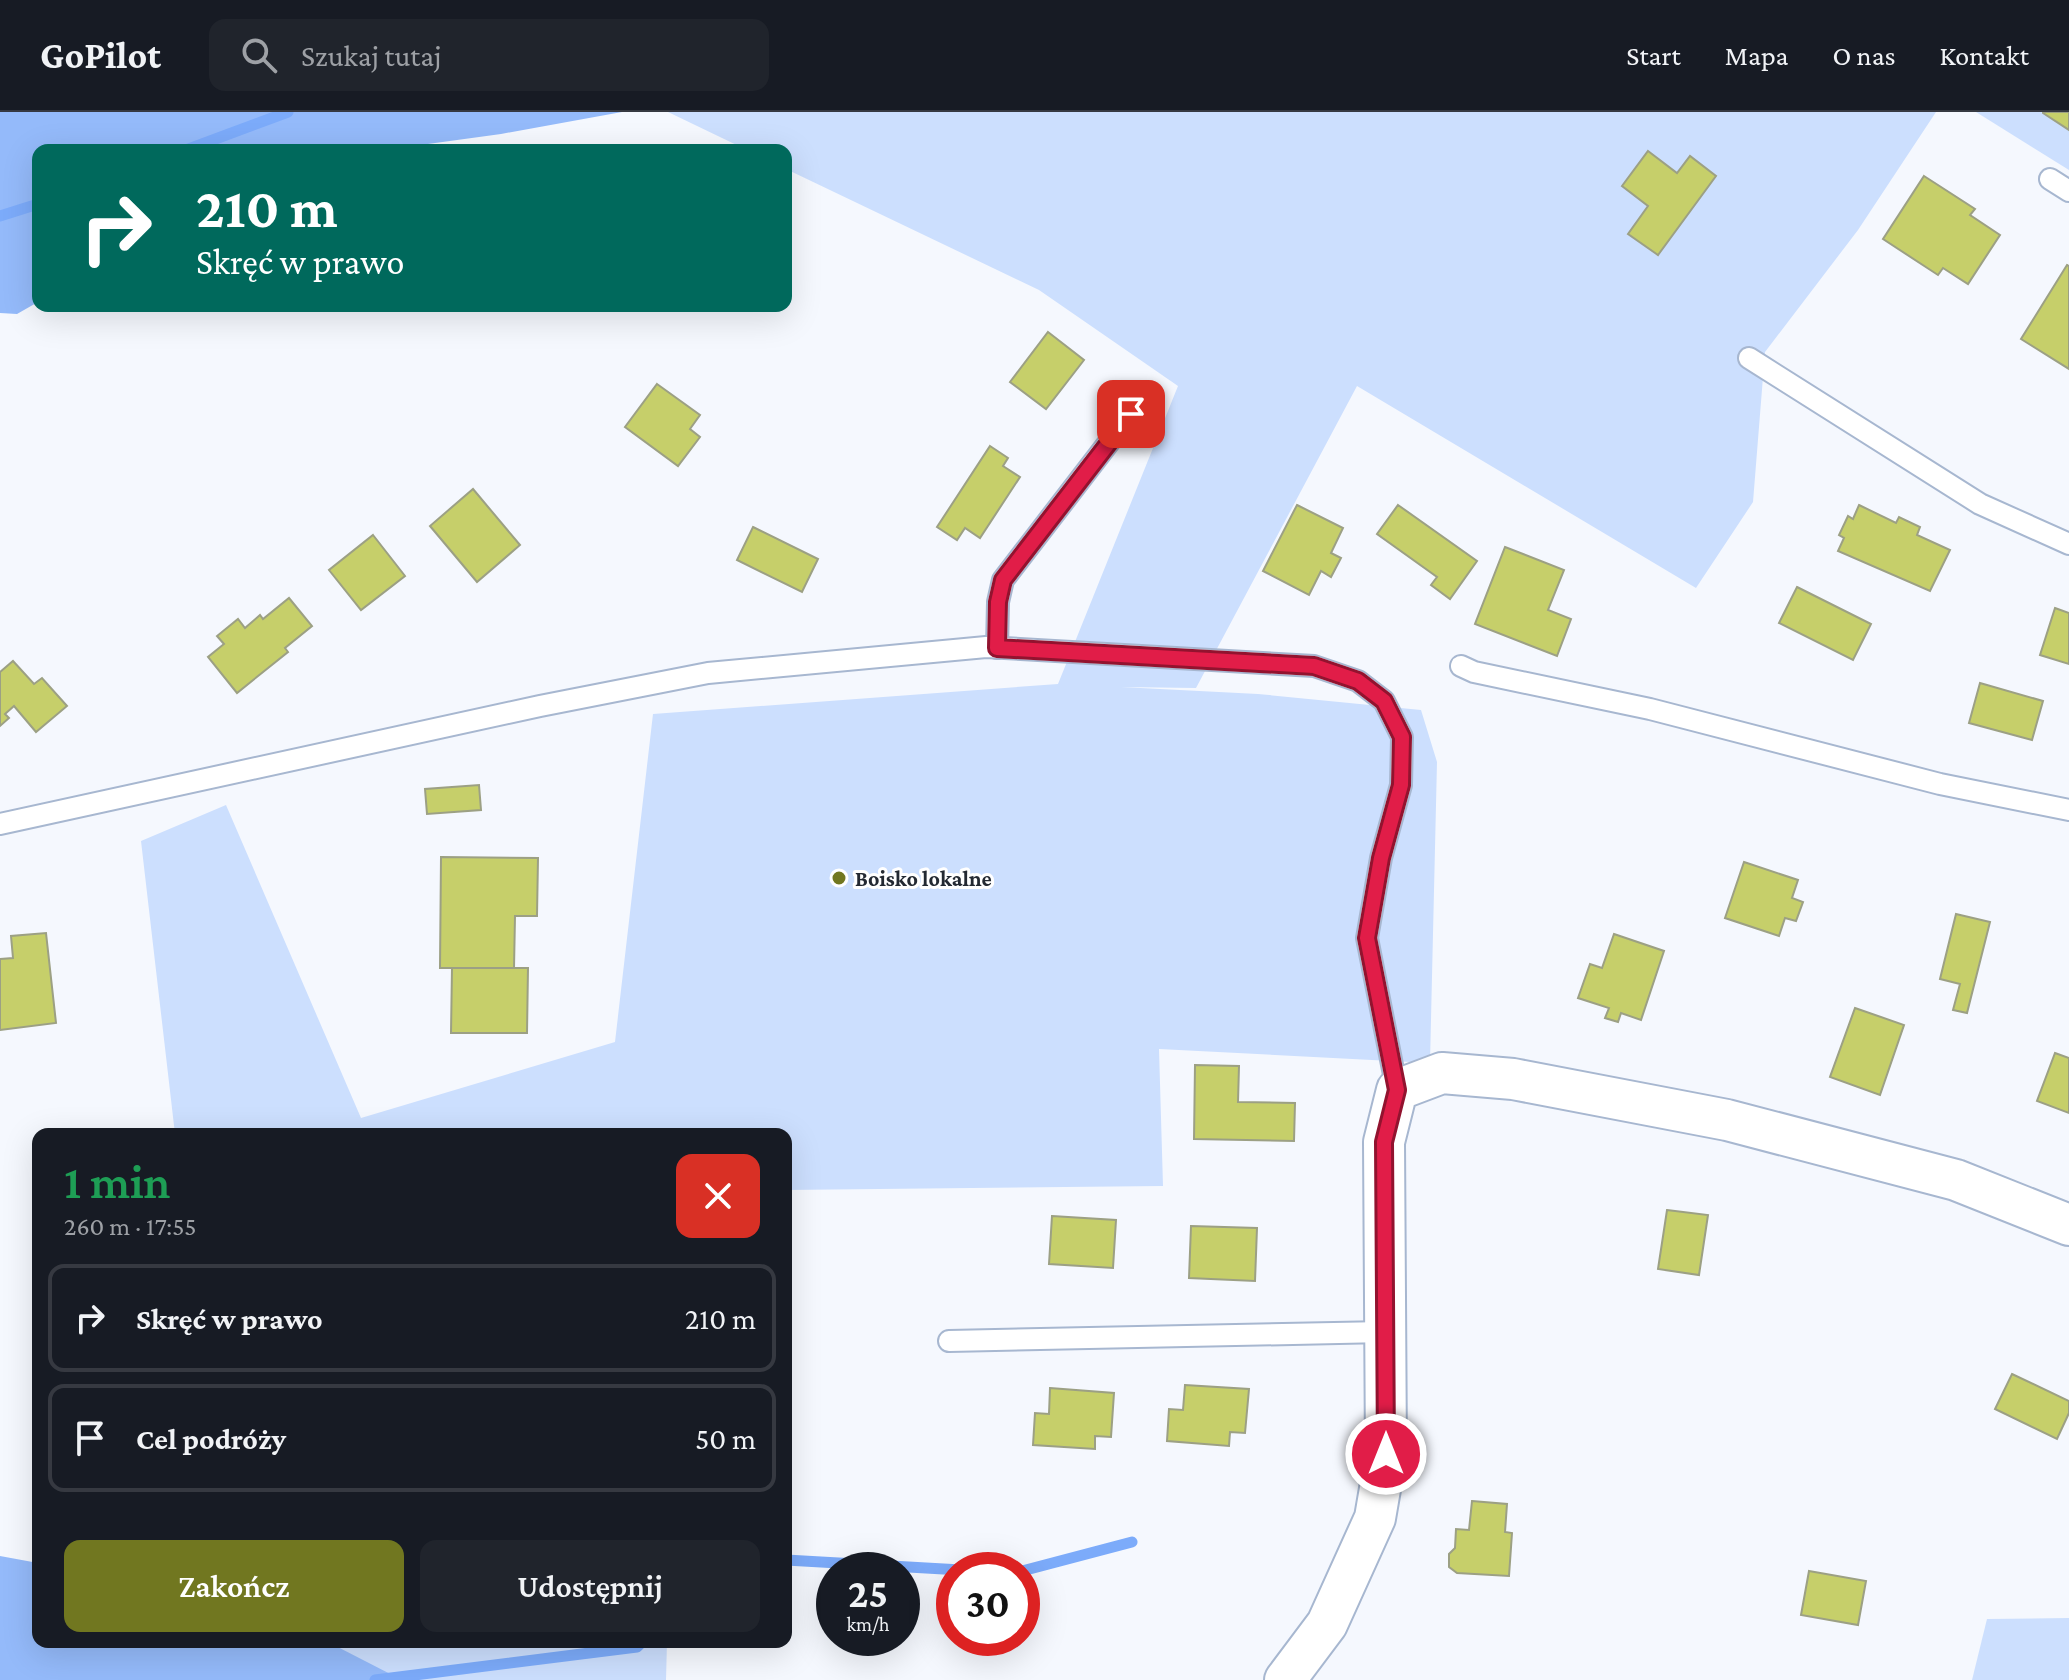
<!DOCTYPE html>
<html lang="pl">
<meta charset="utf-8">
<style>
body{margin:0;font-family:"Crimson Pro",serif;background:#20242c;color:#f1f3f6;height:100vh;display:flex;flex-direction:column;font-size:30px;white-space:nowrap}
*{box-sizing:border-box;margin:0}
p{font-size:26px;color:#9ea1a6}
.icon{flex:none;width:44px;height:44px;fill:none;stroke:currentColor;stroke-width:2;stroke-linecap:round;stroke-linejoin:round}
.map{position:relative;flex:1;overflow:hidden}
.details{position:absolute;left:32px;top:1016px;width:760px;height:520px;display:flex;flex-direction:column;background:#171b24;border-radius:16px;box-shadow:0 8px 32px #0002}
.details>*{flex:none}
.guide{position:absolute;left:32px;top:32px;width:760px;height:168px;border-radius:16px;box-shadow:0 8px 32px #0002;background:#00695c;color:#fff;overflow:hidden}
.speed{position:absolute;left:816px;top:1440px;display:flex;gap:16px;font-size:40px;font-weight:700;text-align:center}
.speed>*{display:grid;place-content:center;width:104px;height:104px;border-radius:50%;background:#171b24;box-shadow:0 8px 32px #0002;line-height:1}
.speed small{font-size:20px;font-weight:400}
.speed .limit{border:12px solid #d22;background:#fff;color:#111}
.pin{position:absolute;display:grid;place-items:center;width:68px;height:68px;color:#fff;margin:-34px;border-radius:16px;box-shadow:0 4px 12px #0006}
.me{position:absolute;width:88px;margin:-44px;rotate:0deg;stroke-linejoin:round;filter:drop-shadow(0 0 6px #0008)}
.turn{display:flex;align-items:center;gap:28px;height:168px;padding:0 32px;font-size:36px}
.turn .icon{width:104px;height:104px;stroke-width:2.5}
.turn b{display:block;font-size:56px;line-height:68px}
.round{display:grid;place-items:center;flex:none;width:84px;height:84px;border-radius:16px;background:#20242c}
.summary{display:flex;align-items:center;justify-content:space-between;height:136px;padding:0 32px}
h1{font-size:48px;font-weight:600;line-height:60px;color:#1e9e55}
.action{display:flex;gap:16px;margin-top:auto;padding:16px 32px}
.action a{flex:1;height:92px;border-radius:16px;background:#717720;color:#fff;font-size:32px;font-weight:600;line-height:92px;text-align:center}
.action a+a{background:#20242c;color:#f1f3f6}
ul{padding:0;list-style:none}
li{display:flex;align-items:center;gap:24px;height:108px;margin:0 16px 12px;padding:0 16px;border:4px solid #363941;border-radius:16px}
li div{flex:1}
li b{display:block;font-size:30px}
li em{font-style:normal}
header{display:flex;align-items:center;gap:48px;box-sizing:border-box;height:112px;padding:0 40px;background:#171b24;border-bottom:2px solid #363941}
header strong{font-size:38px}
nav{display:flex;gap:44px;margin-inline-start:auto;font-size:28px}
.search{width:560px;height:72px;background:#20242c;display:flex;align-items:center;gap:20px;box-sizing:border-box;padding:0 28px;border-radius:16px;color:#9ea1a6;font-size:30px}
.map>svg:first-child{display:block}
.green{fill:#ccdffe}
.forest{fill:#94bafa}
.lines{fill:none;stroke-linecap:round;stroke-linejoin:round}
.stream{stroke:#7cabfa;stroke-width:11}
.building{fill:#c6cf6a;stroke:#9ca084;stroke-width:2}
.service-casing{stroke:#a7b7d0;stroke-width:24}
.minor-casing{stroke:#a7b7d0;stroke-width:44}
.service{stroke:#fff;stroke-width:20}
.minor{stroke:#fff;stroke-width:40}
.route-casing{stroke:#92132f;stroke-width:20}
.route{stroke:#e11d48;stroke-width:14}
.poi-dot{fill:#717720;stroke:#fff;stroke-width:3}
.labels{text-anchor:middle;stroke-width:6;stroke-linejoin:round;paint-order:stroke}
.poi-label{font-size:22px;font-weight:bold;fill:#232932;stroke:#fff;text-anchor:start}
</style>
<header>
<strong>GoPilot</strong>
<div class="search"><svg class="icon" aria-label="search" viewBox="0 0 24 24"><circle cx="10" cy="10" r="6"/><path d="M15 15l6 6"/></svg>Szukaj tutaj</div>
<nav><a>Start</a><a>Mapa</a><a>O nas</a><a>Kontakt</a></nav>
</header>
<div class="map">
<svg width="2069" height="1568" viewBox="0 0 2069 1568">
<rect width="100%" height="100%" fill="#f5f8fe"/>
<g class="green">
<polygon points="668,0 1936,0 1858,118 1765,240 1753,390 1696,476 1357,274 1196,576 1121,575 1258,582 1421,598 1437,650 1430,951 1159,937 1163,1074 786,1078 786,1022 175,1022 141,729 226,693 361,1006 615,930 653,602 1058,572 1178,274 1039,178 786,57 786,38 747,38"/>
<polygon points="1976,0 2069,0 2069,58"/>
<polygon points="2069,1506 2069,1568 1972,1568 1987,1507"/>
<polygon points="327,1530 667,1530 666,1568 400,1568"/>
</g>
<g class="forest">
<polygon points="0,0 622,0 501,22 384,38 38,38 38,190 17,202 0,201"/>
<polygon points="0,1444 38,1451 38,1530 328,1530 402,1568 0,1568"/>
</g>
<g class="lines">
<g class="stream">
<polyline points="186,38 288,0"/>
<polyline points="0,104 38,92"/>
<polyline points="786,1448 961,1458"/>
<polyline points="1022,1459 1132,1430"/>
<polyline points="375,1568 637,1535 642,1530"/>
</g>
</g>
<g class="building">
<polygon points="2069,0 2069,18 2043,1 2043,0"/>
<polygon points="1648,39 1677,61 1690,44 1716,64 1658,143 1628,122 1648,94 1622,74"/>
<polygon points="1924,64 1975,97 1970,103 2000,123 1968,172 1943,156 1938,163 1883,127"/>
<polygon points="2067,153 2069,154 2069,257 2021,227"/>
<polygon points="1048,220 1084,248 1046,297 1010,270"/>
<polygon points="657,272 700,303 690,317 700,325 678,354 625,315"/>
<polygon points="990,334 1008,346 1003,354 1020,365 980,426 965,416 957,428 937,415"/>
<polygon points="473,377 520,433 477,470 430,414"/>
<polygon points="1297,393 1343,416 1331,441 1341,446 1331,465 1321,459 1309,483 1263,459"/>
<polygon points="1398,393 1477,449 1450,487 1431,473 1437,465 1377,422"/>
<polygon points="1859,393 1896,411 1899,405 1920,415 1917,423 1950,438 1930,479 1838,439 1844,426 1839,423 1848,404 1853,407"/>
<polygon points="753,415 818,447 802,480 737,448"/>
<polygon points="373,423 405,464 361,498 329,458"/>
<polygon points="1505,435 1564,458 1548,498 1571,507 1557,544 1475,512"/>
<polygon points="1797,475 1871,512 1853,548 1779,511"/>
<polygon points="289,486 312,514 285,536 288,540 237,581 208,545 224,532 217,524 238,507 245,516 260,503 263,507"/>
<polygon points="2055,496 2069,501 2069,552 2040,543"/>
<polygon points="13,549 34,572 42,566 67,594 36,620 14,594 5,602 9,606 0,614 0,560"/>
<polygon points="1980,571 2043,589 2032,628 1969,611"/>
<polygon points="479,673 481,698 427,702 425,677"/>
<polygon points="441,745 538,746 537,804 515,804 514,856 440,856"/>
<polygon points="1744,750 1798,768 1792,786 1803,790 1796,809 1785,806 1779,824 1725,806"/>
<polygon points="1956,802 1990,810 1967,901 1953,898 1960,872 1940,867"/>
<polygon points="46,821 56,911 0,918 0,847 13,846 11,824"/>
<polygon points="1614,822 1664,839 1641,908 1621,901 1618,910 1605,906 1609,896 1578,886 1590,852 1602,856"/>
<polygon points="452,856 528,856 527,921 451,921"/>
<polygon points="1855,896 1904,913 1880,983 1830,965"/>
<polygon points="2055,941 2069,946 2069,1001 2037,989"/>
<polygon points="1195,953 1239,954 1238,990 1295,991 1294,1029 1194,1027"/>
<polygon points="1667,1098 1708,1103 1699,1163 1658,1157"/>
<polygon points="1052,1104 1116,1108 1113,1156 1049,1152"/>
<polygon points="1191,1114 1257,1116 1255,1169 1189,1166"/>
<polygon points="2012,1262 2069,1289 2069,1301 2057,1327 1995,1297"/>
<polygon points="1185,1273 1249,1277 1245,1321 1230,1320 1229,1334 1167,1329 1169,1297 1183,1298"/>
<polygon points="1050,1276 1114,1281 1111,1325 1095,1324 1095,1337 1033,1333 1035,1301 1049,1302"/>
<polygon points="1472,1389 1507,1392 1505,1420 1512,1421 1509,1464 1457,1461 1449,1455 1449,1442 1455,1436 1456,1417 1469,1418"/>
<polygon points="1809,1459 1866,1469 1858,1513 1801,1503"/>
</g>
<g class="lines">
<defs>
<g id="service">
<polyline points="2050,67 2069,79"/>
<polyline points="1749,246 1980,392 2069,432"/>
<polyline points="997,536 998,490 1003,468 1146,282"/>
<polyline points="1461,554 1474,560 1650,597 1940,672 2069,698"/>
<polyline points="0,712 540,594 708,561 986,535 1314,554 1358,569 1384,589 1402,625 1401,673 1381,746 1367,826 1397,978"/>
<polyline points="949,1229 1385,1220"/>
</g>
<polyline id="minor" points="1285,1568 1327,1512 1375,1406 1386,1342 1384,1030 1397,978 1442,961 1513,967 1727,1008 1956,1068 2069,1113"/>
</defs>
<use href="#service" class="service-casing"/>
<use href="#minor" class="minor-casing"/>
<use href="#service" class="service"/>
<use href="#minor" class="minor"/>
</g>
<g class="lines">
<defs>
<polyline id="route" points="1131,302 1003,468 998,490 997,536 1314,554 1358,569 1384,589 1402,625 1401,673 1381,746 1367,826 1397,978 1384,1030 1386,1342"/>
</defs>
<use href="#route" class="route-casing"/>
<use href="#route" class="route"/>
</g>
<circle class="poi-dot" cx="839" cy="766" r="8"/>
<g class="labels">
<g class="poi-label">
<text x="855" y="774">Boisko lokalne</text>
</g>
</g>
</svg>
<div class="speed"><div>25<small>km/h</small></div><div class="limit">30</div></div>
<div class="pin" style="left:1131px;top:302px;background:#d93025"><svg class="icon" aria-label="arrive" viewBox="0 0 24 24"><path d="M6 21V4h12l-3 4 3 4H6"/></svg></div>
<svg class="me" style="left:1386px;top:1342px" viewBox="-20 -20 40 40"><circle r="17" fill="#e11d48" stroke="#fff" stroke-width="3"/><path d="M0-11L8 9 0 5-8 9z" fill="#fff"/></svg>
<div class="guide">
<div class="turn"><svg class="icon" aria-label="right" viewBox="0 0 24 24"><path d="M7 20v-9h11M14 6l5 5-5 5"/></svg><div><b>210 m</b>Skręć w prawo</div></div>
</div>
<section class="details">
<div class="summary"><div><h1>1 min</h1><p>260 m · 17:55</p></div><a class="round" style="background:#d93025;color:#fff"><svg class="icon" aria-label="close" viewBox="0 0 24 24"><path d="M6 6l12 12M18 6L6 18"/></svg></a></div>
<ul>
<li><svg class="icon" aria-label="right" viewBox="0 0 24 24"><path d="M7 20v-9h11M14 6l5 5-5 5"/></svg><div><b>Skręć w prawo</b></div><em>210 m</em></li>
<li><svg class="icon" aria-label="arrive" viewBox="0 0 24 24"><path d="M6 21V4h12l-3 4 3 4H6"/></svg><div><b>Cel podróży</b></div><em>50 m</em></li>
</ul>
<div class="action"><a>Zakończ</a><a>Udostępnij</a></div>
</section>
</div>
